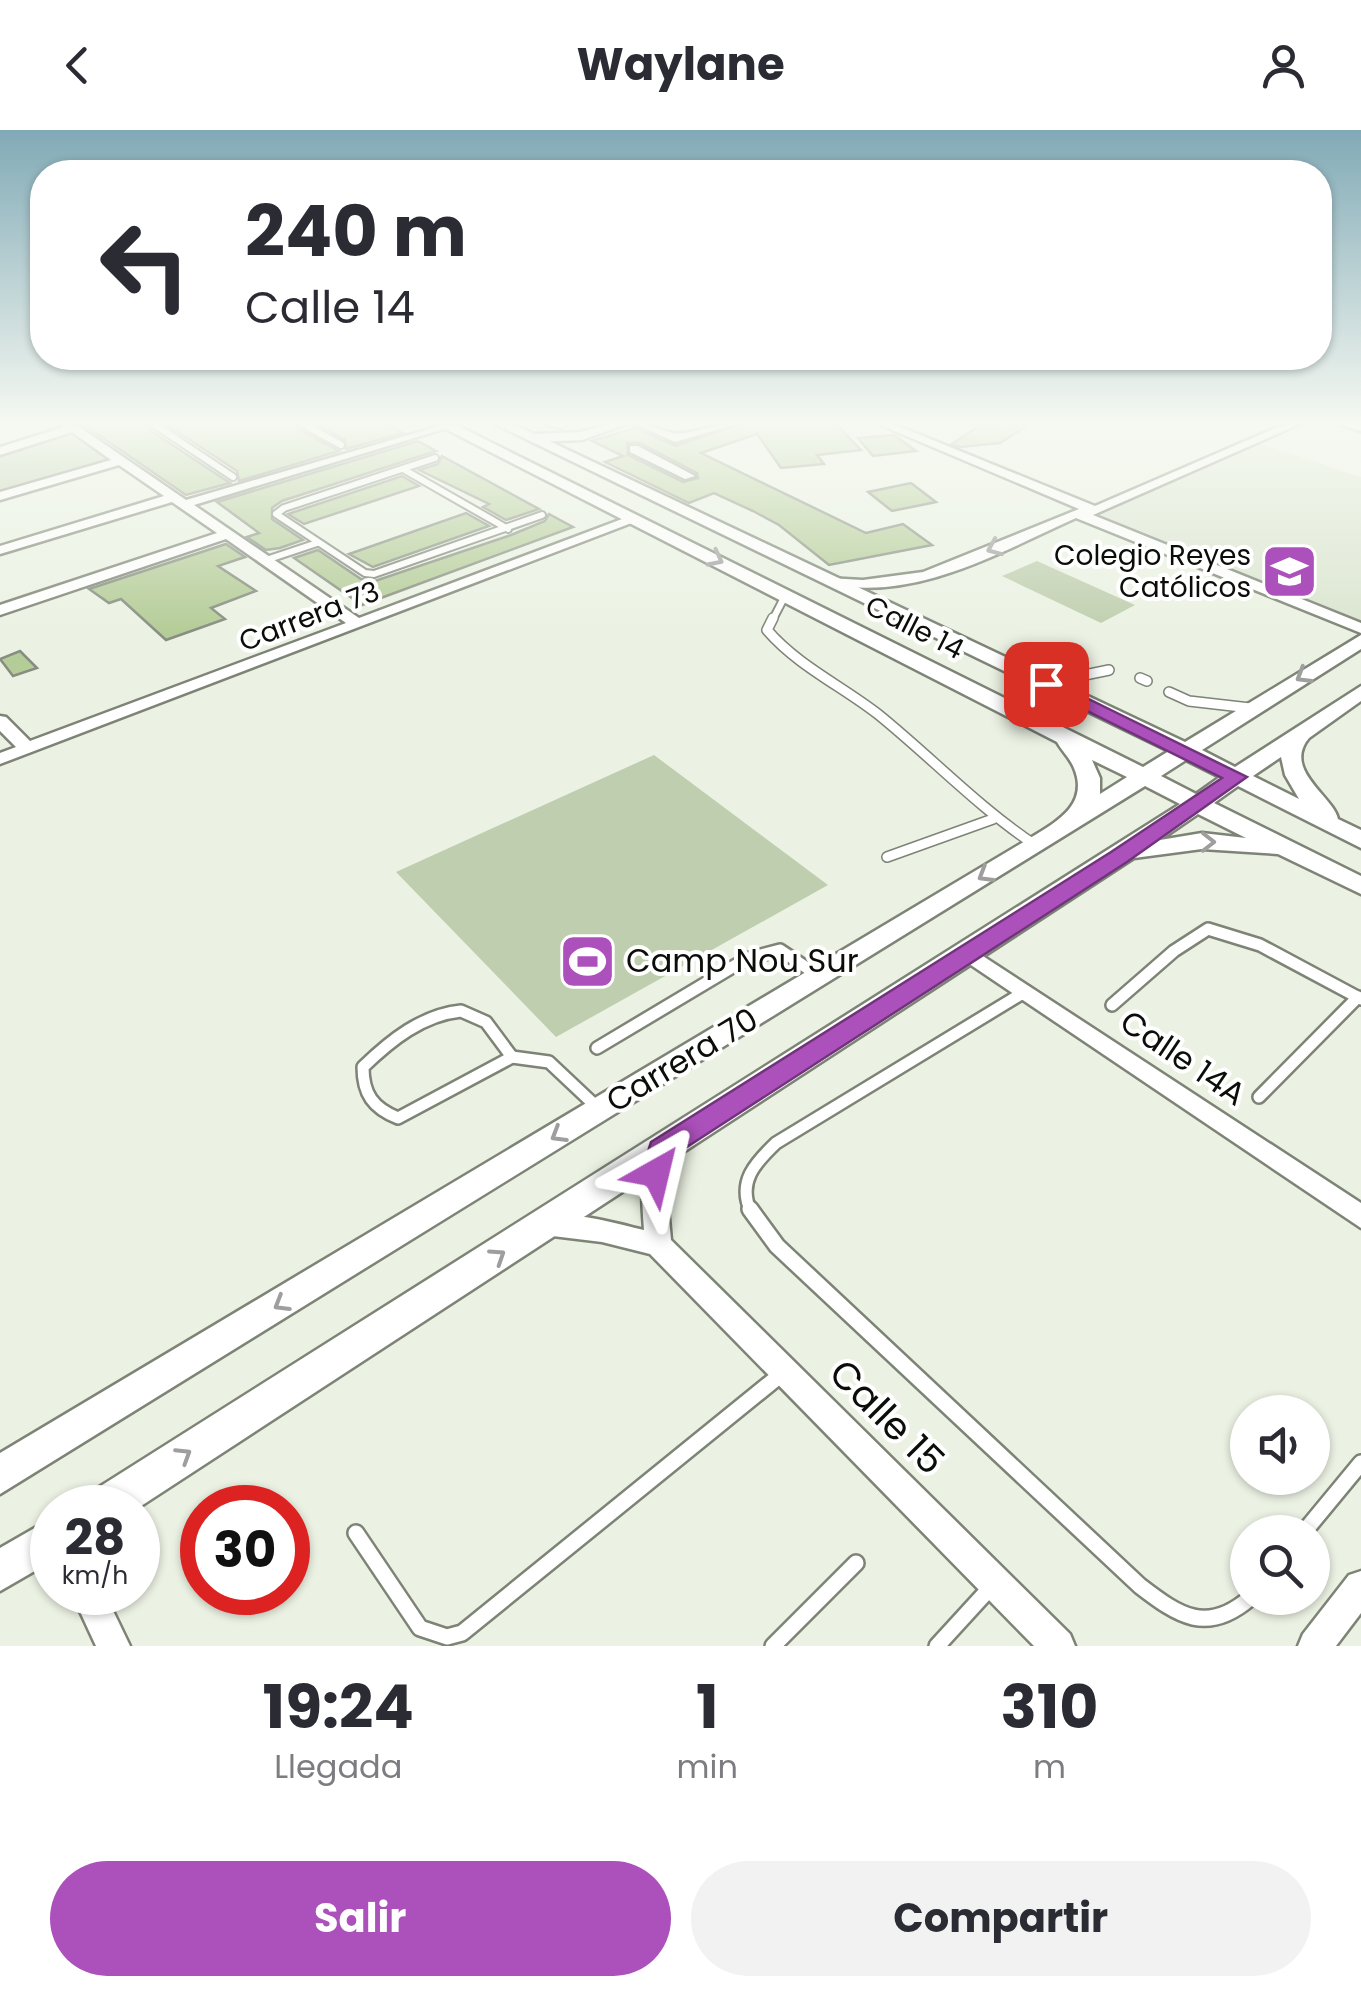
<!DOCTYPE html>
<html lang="es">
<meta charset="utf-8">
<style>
body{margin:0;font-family:Poppins,sans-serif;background:#f2f2f3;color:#2b2b33;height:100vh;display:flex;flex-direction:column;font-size:38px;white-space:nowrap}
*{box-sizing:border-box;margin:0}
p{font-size:32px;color:#7c7c81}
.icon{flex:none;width:55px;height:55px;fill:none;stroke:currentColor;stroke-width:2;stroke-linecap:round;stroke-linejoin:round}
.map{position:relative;height:1516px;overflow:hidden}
.side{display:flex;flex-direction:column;background:#fff;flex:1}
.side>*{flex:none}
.hud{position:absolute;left:30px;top:30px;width:1302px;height:210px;border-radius:40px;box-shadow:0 2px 8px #0004;background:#fff;color:#2b2b33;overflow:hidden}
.controls{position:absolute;left:1230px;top:1265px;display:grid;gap:20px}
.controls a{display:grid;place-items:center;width:100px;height:100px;border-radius:50%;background:#fff;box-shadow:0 2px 8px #0004;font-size:50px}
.speed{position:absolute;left:30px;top:1355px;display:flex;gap:20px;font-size:50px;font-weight:700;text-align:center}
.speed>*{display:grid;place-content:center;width:130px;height:130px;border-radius:50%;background:#fff;box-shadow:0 2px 8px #0004;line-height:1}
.speed small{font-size:25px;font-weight:400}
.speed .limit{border:15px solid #d22;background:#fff;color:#111}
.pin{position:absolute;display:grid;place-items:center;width:85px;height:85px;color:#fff;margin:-42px;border-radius:20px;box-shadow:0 5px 15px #0006}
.me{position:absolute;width:110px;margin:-55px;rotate:37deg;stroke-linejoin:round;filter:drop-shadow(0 0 8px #0008)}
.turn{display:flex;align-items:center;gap:35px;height:210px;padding:0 50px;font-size:45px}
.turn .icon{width:130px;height:130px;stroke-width:2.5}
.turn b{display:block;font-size:70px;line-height:85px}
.eta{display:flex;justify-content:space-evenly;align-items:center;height:170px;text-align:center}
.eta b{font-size:60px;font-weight:700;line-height:70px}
.action{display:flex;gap:20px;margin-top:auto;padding:20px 50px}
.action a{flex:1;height:115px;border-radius:60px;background:#ac50bb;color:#fff;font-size:40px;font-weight:700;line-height:115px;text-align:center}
.action a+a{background:#f2f2f3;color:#2b2b33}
header{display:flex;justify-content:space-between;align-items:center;height:130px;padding:0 50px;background:#fff;font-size:45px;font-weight:700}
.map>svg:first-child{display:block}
.built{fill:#dbe5d0}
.green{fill:#bfceae}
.building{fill:#b4cc97;stroke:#878d80;stroke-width:2.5;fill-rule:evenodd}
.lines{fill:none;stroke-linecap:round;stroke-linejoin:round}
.service-far3-casing{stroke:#7d8476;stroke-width:10}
.service-far2-casing{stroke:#7d8476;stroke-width:12}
.service-far1-casing{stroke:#7d8476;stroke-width:16}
.service-casing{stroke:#7d8476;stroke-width:20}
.minor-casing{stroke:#7d8476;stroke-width:5}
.tertiary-casing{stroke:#7d8476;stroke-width:5}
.service-far3{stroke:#fff;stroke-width:6}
.service-far2{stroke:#fff;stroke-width:9}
.service-far1{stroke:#fff;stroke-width:11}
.service{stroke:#fff;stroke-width:15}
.minor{fill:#fff;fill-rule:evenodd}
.tertiary{fill:#fff;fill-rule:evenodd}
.oneway{stroke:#9d9e9d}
.route{fill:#ac50bb;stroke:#70347a;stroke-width:2.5}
.labels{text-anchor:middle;stroke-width:8;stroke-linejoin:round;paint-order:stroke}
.far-poi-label{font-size:28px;fill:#0b0d09;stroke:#fff;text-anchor:end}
.far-street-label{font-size:28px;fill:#0b0d09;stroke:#fff}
.poi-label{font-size:32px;fill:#0b0d09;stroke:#fff;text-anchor:start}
.street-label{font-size:32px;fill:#0b0d09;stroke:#fff}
.near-street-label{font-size:38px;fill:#0b0d09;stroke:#fff}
</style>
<header><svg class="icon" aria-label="back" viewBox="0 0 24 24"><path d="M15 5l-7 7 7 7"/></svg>Waylane<svg class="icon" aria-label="person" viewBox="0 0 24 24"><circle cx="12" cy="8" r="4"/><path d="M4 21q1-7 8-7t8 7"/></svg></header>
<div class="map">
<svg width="1361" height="1516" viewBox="0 0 1361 1516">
<rect width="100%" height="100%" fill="#ebf2e3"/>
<polygon class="built" points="1253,311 1361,347 1361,498 1076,383 1095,381"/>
<g class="green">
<polygon points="74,298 121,331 0,366 0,321"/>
<polygon points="1037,431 1135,475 1101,493 1002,446"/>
<polygon points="654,625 828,755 556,907 396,742"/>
</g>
<g class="building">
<polygon points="81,293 145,293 148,299 230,353 186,365"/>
<polygon points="164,293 294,293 298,299 339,321 239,351 237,341"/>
<polygon points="315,293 384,293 403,303 346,319 345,310"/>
<path d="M743,293H835L861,320L817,325L824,334L781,338L757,304L701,323L866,403L903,394L932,415L829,435L779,395L753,381L714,363L689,373L605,332L623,326L592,311L634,298L676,316ZM627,313H640L697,343L698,348L683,352L628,325Z"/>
<polygon points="1031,293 1000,313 960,317 952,314 979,296"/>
<polygon points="894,305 916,321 873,326 858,308"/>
<polygon points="418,311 436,321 282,371 272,378 272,389 303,410 280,418 266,420 247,407 259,403 217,372"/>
<polygon points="442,326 539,379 506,390 483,377 489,374 419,340 438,334"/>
<polygon points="402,346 419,356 304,394 288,384"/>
<polygon points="911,353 936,372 892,381 868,362"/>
<polygon points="466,383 489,396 373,437 349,424"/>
<polygon points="549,384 573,397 362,475 294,428 318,420 361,449 375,451 511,405 545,391"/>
<polygon points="226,414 245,427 218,436 256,461 211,478 225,489 166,510 121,469 109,473 89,459"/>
<polygon points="20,521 37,538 13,546 0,529"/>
</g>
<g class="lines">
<defs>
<g id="service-far3">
<polyline points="152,293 233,347"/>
<polyline points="301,293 341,315"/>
<polyline points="549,293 562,295"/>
<polyline points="435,328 284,378 276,384 365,443 374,444 542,385"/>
<polyline points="403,339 508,399"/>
<polyline points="266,430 317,413"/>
<polyline points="772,491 786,464"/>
</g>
<g id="service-far2">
<path d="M773,488L767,500C798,536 842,556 879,585C932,628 978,677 1035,715"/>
<polyline points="1140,548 1147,551"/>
<polyline points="1046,553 1109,540"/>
<polyline points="1169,562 1189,571 1250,578"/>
<polyline points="887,727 993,689"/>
</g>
<g id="service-far1">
<polyline points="1112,875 1174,821 1208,799 1260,815 1361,869"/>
<path d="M461,881L486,892L512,927L398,988C373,978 363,964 363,937C391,910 422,885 461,881Z"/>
<polyline points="597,918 746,829 780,820 819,846"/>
<polyline points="512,927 549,932 600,980"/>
<polyline points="1259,967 1358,867"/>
<path d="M751,1082C737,1052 755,1033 776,1013L1026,861"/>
</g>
<g id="service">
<path d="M750,1079L777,1116L1140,1456C1179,1486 1207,1505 1250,1468"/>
<polyline points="1304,1402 1361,1333"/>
<polyline points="356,1403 420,1498 447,1507 462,1503 784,1242"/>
<polyline points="773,1516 856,1433"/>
<polyline points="937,1516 991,1457"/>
</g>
<g id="minor">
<polygon points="60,293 78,296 186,370 450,293 450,297 194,375 359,488 630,386 642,389 0,634 0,623 16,617 0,601 0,586 6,587 30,611 346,493 226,409 0,485 0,475 217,403 172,372 0,424 0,416 164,366 119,335 0,370 0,362 111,330 72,302 0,325 0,317 64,297"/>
<polygon points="613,293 630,293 582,310 532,312 526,308 532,304 581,302"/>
<path d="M633,293C649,292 658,300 673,303C690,306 718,292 739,293L675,312Z"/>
<path d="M876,293H891L1095,376L1287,293H1302L1093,385L1361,493V503L1076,388C998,423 916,472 827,454V448L863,450L923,442L1079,379Z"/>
<polygon points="1339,293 1361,293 1361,301 1341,295"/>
<polygon points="630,316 638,316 695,346 685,349 630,322"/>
<polygon points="969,817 1361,1073 1361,1098 962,829 958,824 962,819"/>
<path d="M660,1010L669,1013L672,1020L667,1066L671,1110L1070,1504L1075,1516H1034L650,1124L602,1112L536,1104L532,1096L536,1088C564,1078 615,1093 644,1100C642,1072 639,1039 651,1013Z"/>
<polygon points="1361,1441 1361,1483 1336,1516 1298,1516 1303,1504 1349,1445"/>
<polygon points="71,1462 104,1462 130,1516 96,1516"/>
</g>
<g id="tertiary">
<path d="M434,293H452L1143,637L1169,621L493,293H511L1185,612L1361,505V519L1202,620L1235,637L1361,556V571L1309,608C1282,640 1334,667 1338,689L1361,700V718L1238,656L1214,673L1361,746V764L1278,724L1202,719L1134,728L138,1378H83L88,1364L1180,674L1145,656L0,1364V1323L1027,710C1054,693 1090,676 1074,638C1070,628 1061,620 1057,612ZM1281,627L1285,645L1299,669L1253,646ZM1092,630L1127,647L1100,664V648ZM1186,630L1220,647L1196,664L1161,646ZM1198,684L1246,708L1202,703L1160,710Z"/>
<polygon points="52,1388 52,1431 0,1461 0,1418"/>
</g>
</defs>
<use href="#service-far3" class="service-far3-casing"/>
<use href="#service-far2" class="service-far2-casing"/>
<use href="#service-far1" class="service-far1-casing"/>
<use href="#service" class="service-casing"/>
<use href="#minor" class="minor-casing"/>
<use href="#tertiary" class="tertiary-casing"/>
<use href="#service-far3" class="service-far3"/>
<use href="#service-far2" class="service-far2"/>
<use href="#service-far1" class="service-far1"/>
<use href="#service" class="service"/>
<use href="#minor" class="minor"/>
<use href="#tertiary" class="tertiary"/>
</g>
<defs><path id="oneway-chevron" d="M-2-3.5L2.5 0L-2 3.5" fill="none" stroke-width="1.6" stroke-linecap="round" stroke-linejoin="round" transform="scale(2.5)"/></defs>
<g class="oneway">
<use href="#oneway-chevron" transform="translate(994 418) rotate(157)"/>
<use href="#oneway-chevron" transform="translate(716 429) rotate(27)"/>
<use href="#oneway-chevron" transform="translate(1303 546) rotate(149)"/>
<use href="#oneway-chevron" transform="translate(1208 712)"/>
<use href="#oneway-chevron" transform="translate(985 745) rotate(149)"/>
<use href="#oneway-chevron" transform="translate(558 1005) rotate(149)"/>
<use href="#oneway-chevron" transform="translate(498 1126) rotate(-33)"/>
<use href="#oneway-chevron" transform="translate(281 1174) rotate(149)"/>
<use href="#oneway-chevron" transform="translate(184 1325) rotate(-32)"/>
</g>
<linearGradient id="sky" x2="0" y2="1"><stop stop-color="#81aab6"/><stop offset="0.58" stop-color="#f6f9f2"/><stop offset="1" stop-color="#f6f9f2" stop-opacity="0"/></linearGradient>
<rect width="1361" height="505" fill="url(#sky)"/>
<polygon class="route" points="1046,548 1247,647 1127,732 673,1026 666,1051 656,1055 646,1051 641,1043 651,1012 1111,722 1222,648 1039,557 1039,550"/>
<defs>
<symbol id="school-square" viewBox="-11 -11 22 22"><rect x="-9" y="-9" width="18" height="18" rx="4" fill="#ac50bb" stroke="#fff"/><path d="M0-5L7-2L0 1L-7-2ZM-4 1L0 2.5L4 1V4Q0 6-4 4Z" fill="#fff"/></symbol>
<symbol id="stadium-square" viewBox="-11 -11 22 22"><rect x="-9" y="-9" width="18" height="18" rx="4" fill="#ac50bb" stroke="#fff"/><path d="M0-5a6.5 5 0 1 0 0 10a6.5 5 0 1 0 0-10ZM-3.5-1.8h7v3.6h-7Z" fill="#fff"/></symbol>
</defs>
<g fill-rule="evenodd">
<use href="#school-square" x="1258" y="410" width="63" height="63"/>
<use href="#stadium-square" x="556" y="800" width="63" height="63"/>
</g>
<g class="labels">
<g class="far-poi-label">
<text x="1251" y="435">Colegio Reyes<tspan x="1251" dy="32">Católicos</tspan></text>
</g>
<g class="far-street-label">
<text transform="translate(309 486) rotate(-21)" y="10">Carrera 73</text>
<text transform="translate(915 497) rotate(27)" y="10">Calle 14</text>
</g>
<g class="poi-label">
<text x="626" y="842">Camp Nou Sur</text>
</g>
<g class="street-label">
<text transform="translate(1183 928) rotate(34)" y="11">Calle 14A</text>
<text transform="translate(682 930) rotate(-31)" y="11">Carrera 70</text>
</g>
<g class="near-street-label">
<text transform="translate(887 1287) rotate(45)" y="13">Calle 15</text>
</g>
</g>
</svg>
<div class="controls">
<a><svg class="icon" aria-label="sound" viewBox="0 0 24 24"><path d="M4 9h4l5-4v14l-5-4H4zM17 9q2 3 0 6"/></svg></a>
<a><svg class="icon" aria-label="search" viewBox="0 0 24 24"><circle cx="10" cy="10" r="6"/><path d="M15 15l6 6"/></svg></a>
</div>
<div class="speed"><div>28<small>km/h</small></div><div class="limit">30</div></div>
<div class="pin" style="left:1046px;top:554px;background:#d93025"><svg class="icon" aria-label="arrive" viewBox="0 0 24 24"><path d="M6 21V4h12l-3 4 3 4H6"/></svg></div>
<svg class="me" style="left:656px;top:1043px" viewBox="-20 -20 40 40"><path d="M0-17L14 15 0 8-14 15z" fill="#ac50bb" stroke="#fff" stroke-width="4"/></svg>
<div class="hud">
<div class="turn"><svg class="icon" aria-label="left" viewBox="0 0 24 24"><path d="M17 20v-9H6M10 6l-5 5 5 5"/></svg><div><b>240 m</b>Calle 14</div></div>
</div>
</div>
<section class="side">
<div class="eta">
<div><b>19:24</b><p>Llegada</p></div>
<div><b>1</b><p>min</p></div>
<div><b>310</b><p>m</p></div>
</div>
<div class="action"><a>Salir</a><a>Compartir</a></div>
</section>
